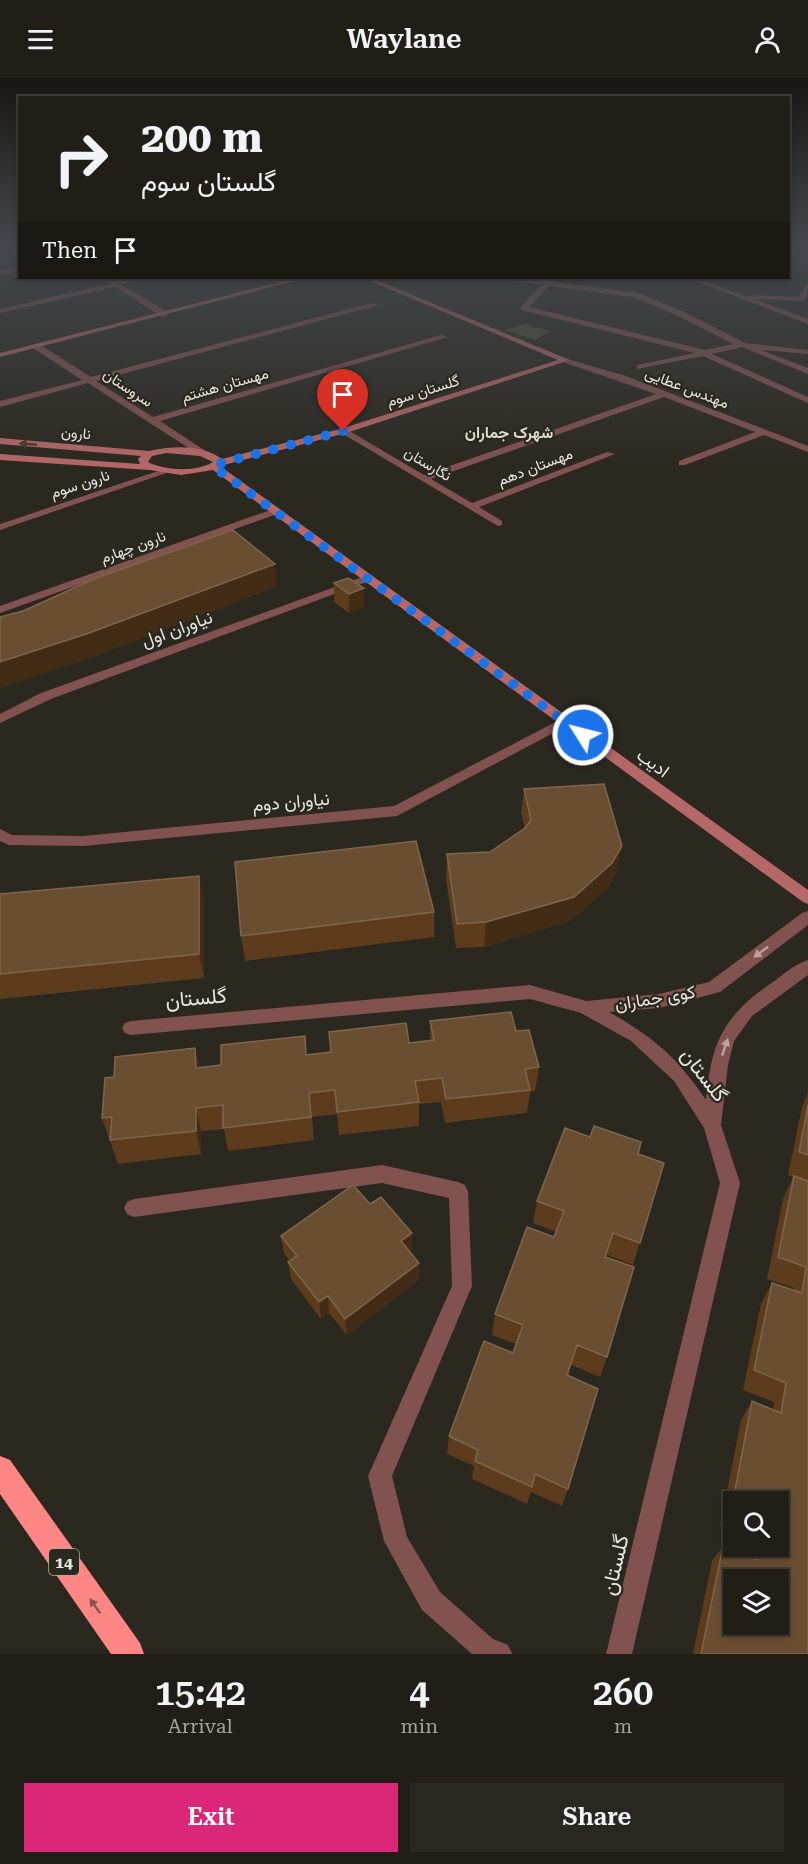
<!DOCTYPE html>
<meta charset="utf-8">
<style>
body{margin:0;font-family:"Roboto Serif",Vazirmatn,serif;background:#282720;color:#f1f3f6;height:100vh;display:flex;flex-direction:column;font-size:22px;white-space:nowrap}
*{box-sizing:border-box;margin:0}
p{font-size:20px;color:#a2a2a1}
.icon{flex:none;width:33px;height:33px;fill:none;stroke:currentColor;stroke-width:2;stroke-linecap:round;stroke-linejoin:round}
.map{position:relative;height:1576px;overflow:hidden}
.sheet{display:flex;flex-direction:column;background:#201e17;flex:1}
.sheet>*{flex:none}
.hud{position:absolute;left:18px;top:18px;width:772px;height:183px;border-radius:0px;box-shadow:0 3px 9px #0003,0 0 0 2px #3d3c36;background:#201e17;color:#f1f3f6;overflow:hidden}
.buttons{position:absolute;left:723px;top:1413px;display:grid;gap:12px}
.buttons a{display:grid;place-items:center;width:66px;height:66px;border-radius:0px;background:#201e17;box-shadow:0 3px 9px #0003,0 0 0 2px #3d3c36;font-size:30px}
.pin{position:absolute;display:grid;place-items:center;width:51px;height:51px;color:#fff;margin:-62px -26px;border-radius:50% 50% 50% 0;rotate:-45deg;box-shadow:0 0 6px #0007}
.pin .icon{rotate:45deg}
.me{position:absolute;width:66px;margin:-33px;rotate:306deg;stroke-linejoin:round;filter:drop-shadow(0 0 4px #0008)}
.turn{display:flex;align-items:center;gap:21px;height:126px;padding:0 24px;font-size:27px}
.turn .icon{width:78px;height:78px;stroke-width:2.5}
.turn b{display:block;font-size:42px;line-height:51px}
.then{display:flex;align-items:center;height:57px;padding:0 24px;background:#0003;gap:12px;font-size:22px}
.eta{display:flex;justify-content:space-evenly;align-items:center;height:102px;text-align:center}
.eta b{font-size:36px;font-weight:600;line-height:42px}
.button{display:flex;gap:12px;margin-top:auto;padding:12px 24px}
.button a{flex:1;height:69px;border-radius:0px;background:#db2777;color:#fff;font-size:24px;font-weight:600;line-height:69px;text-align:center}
.button a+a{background:#282720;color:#f1f3f6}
header{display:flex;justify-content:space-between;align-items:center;height:78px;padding:0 24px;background:#201e17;font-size:27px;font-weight:600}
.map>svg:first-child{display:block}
.green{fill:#445431}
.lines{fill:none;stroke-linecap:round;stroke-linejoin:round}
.street{fill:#825251;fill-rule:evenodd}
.secondary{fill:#b56867;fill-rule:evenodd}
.highway{fill:#fe8786;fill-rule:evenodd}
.wall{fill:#5c3c1d}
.shaded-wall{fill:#422c15}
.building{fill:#6a4e32;stroke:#7e664d;stroke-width:1.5;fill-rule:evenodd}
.oneway{fill:#4e3831}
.oneway2{fill:#baa39f}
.oneway3{fill:#8a534d}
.route{stroke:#1a73e8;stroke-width:10;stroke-dasharray:0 18}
.labels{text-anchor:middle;stroke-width:4.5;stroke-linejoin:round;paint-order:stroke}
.far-street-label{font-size:15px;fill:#e7e6df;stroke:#2b281f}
.far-neighbourhood-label{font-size:16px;font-weight:bold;fill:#dddace;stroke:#2b281f}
.shield{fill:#2b281f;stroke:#afada5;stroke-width:1.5}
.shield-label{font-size:16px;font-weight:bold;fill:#e7e6df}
.street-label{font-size:18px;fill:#e7e6df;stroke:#2b281f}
.near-street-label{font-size:21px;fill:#e7e6df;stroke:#2b281f}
</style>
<header><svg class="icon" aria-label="menu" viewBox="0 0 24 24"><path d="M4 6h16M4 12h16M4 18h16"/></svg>Waylane<svg class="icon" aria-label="person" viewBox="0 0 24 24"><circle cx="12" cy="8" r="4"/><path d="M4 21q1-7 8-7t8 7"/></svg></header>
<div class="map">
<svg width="808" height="1576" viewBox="0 0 808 1576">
<rect width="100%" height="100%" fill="#2b281f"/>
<polygon class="green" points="525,246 551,253 535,262 504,252"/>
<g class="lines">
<g class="street">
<polygon points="20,189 20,193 0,197 0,193"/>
<polygon points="138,200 149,200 122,207 167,234 167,238 161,238 115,209 0,235 0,231 110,206 107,201 117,204"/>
<path d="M504,200L546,203L562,200L556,204L638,215L682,233L745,265L808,272V276L761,272L808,290V296L742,269L712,276L808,319V325L703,278L637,291V287L695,275L521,232V228L542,207L507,202ZM549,208L633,219L676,237L733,266L705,272L529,229Z"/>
<polygon points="687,200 696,200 748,219 751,217 798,219 808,205 808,214 804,223 755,221 808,241 808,246"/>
<polygon points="372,225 379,227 96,303 153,339 441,257 448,259 160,343 207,374 207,378 201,378 88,305 0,329 0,323 82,302 33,270 33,266 39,266 91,299"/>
<polygon points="563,280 623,297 808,368 808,374 764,357 685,387 679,387 679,383 755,354 664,319 431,401 472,425 607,374 615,376 479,429 502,443 502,447 498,448 338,353 346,351 424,397 656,316 563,284"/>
<polygon points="167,390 175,392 0,452 0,446"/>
<polygon points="276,430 280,431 280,435 0,535 0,528"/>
<polygon points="368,497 374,500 372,502 51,621 0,645 0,636 41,615"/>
<polygon points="565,639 570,640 572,643 570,646 397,738 83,768 9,767 0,763 0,751 12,757 83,758 394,728"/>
<path d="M808,833V847L720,914L659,930L609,934C653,959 678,980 706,1022C711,964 724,937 773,904C784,896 795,886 808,882V897L752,938L734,963L728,987L721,1047L740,1105L632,1576H606L720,1105L704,1050L674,1003L631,963L581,935L530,921L131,957L125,955L122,950L125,945L131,943L530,907L586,923L659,916L709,904L802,835Z"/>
<polygon points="382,1087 458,1104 465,1107 468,1113 472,1208 392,1398 407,1459 440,1514 493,1561 508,1567 512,1576 472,1576 422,1532 384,1463 368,1398 452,1208 449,1120 382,1105 134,1139 127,1136 124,1130 127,1124 134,1121"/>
</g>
<g class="secondary">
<polygon points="295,200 306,200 0,279 0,275"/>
<path d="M363,200H371L570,282L346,355L220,388L808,812V826L803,824L213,392L181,397L150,392L0,382V376L140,386L138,381L141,378L0,366V360L149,373C172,368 202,366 222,381L340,351L558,282ZM166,375L200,378L213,384C196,394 166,393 148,384L152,378Z"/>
</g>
<polygon class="highway" points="0,1378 10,1382 140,1565 144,1576 111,1576 0,1416"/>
</g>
<g class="wall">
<polygon points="334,505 364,529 349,535 334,524"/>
<polygon points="524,711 617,792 608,810 570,843 484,869 456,870 446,801 447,776 490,774 525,750 521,735"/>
<polygon points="0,816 204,822 204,900 0,921"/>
<polygon points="434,834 434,859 245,883 241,858"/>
<polygon points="430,943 516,953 539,989 535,1013 530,1014 527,1035 445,1045 441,1024 419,1026 419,1048 339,1057 337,1036 312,1039 314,1062 228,1073 224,1051 201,1053 201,1076 118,1086 102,1040 114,999 195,970 200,990 330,974 329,954 409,965 430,962"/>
<polygon points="808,1015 808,1576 693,1576 712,1483 723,1468 748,1478 750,1468 778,1468 778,1424 734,1424 734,1455 720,1449 741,1342 752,1323 773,1332 774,1324 743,1312 761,1226 772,1205 794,1212 794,1210 767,1201 783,1121 793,1099 788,1097 802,1029"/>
<polygon points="638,1076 664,1085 633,1187 607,1177 606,1179 607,1279 600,1299 571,1287 568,1298 568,1411 562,1428 531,1414 527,1426 472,1401 474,1388 447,1376 449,1358 513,1275 516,1266 492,1257 495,1236 554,1159 556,1154 533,1145 537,1123"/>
<polygon points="370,1126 412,1173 410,1174 419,1185 419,1202 347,1257 329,1235 321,1241 291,1201 288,1184 290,1183 284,1175 281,1158"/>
</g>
<g class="shaded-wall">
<polygon points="275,486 277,509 94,579 0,610 0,584"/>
<polygon points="364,510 364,529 349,535 349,516"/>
<polygon points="622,768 617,792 608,810 570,843 484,869 486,844"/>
<polygon points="199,798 204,822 204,900 199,876"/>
<polygon points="195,970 201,994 196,990"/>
<polygon points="196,1030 201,1053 201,1076 196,1053"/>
<polygon points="412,1155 412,1173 401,1181 401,1163"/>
<polygon points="419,1185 419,1202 347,1257 345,1241"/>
<polygon points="328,1218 329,1235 321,1241 319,1224"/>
</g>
<g class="building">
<polygon points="233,452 275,486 89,555 0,584 0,539 23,533 96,500"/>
<polygon points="348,500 364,510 349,516 334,505"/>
<polygon points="604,706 622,768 612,785 574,819 486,844 457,846 447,776 490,774 525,750 531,742 524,711"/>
<polygon points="416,763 434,834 241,858 235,784"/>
<polygon points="199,798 199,876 0,896 0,816"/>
<polygon points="511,934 516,953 529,952 539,989 525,991 530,1012 446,1021 442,1000 415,1003 419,1024 337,1034 335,1012 309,1015 311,1039 223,1050 223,1027 196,1030 196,1053 110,1062 112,1039 102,1040 105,1000 114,999 115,979 195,970 196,990 221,987 221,967 305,958 306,977 331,974 329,954 406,945 409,965 434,962 430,943"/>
<polygon points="808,1027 808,1077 799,1074"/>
<polygon points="594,1048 641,1064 638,1076 664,1085 640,1165 613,1155 605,1179 634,1189 607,1279 577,1267 567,1297 598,1311 568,1411 535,1396 532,1409 475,1383 478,1372 449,1358 484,1263 513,1275 523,1247 495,1236 527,1149 554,1159 564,1133 537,1123 565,1050 590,1059"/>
<path d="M794,1098L808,1103V1576H701L723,1468L758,1482L760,1468H778V1424H734V1434L731,1433L752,1323L781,1335L786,1305L754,1292L772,1205L802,1215L806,1189L778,1179ZM734,1502H778V1546H734Z"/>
<polygon points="353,1107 370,1126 381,1119 412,1155 401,1163 419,1185 345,1241 328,1218 319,1224 288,1184 297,1178 281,1158"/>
</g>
<defs><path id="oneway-solid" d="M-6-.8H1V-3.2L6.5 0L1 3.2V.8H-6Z" transform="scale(1.5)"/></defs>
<use class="oneway" href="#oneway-solid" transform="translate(28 366) rotate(-175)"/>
<g class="oneway2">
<use href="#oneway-solid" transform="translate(761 874) rotate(143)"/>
<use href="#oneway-solid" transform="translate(725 969) rotate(-71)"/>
</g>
<use class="oneway3" href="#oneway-solid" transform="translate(95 1528) rotate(-125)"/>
<linearGradient id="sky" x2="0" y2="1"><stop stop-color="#181611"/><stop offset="0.43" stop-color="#44484d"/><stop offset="1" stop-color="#44484d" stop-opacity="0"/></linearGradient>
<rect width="808" height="391" fill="url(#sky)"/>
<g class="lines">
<polyline class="route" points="343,353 218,386 214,389 583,657"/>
</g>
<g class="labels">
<g class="far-street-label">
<text transform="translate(225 307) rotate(-16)" y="5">مهستان هشتم</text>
<text transform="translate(128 310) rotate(34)" y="5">سروستان</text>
<text transform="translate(687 310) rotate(21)" y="5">مهندس عطایی</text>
<text transform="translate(423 313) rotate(-17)" y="5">گلستان سوم</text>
<text transform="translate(76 355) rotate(5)" y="5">نارون</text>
<text transform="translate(428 386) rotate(31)" y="5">نگارستان</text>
<text transform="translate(535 389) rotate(-21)" y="5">مهستان دهم</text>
<text transform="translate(80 406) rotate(-18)" y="5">نارون سوم</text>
<text transform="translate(133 469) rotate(-20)" y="5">نارون چهارم</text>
</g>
<g class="far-neighbourhood-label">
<text x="509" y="360">شهرک جماران</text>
</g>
<rect class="shield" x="49" y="1471" width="30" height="26" rx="4.5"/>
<g class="shield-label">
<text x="64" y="1490">14</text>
</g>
<g class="street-label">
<text transform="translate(177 551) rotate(-20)" y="6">نیاوران اول</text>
<text transform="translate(653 685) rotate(36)" y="6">ادیب</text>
<text transform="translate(291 724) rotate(-5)" y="6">نیاوران دوم</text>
<text transform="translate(655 920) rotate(-9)" y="6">کوی جماران</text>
</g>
<g class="near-street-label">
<text transform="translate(196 920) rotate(-5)" y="7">گلستان</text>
<text transform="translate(704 997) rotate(52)" y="7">گلستان</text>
<text transform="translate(615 1487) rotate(-77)" y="7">گلستان</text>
</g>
</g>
</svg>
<div class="buttons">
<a><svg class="icon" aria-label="search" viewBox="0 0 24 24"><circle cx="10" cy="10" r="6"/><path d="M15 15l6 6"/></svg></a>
<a><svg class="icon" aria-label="layers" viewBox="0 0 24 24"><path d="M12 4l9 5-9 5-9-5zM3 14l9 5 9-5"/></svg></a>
</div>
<div class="pin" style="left:343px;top:353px;background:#d93025"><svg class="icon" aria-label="arrive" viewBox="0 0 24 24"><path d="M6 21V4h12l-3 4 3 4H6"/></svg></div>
<svg class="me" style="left:583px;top:657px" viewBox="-20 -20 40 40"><circle r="17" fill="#1a73e8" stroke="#fff" stroke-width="3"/><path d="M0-11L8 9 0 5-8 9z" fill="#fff"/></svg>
<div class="hud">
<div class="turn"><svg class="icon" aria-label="right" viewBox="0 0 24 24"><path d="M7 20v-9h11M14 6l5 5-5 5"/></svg><div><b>200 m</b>گلستان سوم</div></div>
<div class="then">Then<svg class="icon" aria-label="arrive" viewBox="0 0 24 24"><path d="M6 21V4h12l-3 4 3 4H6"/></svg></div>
</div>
</div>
<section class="sheet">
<div class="eta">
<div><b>15:42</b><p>Arrival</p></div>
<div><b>4</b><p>min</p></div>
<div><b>260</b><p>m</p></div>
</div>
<div class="button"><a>Exit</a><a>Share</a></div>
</section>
